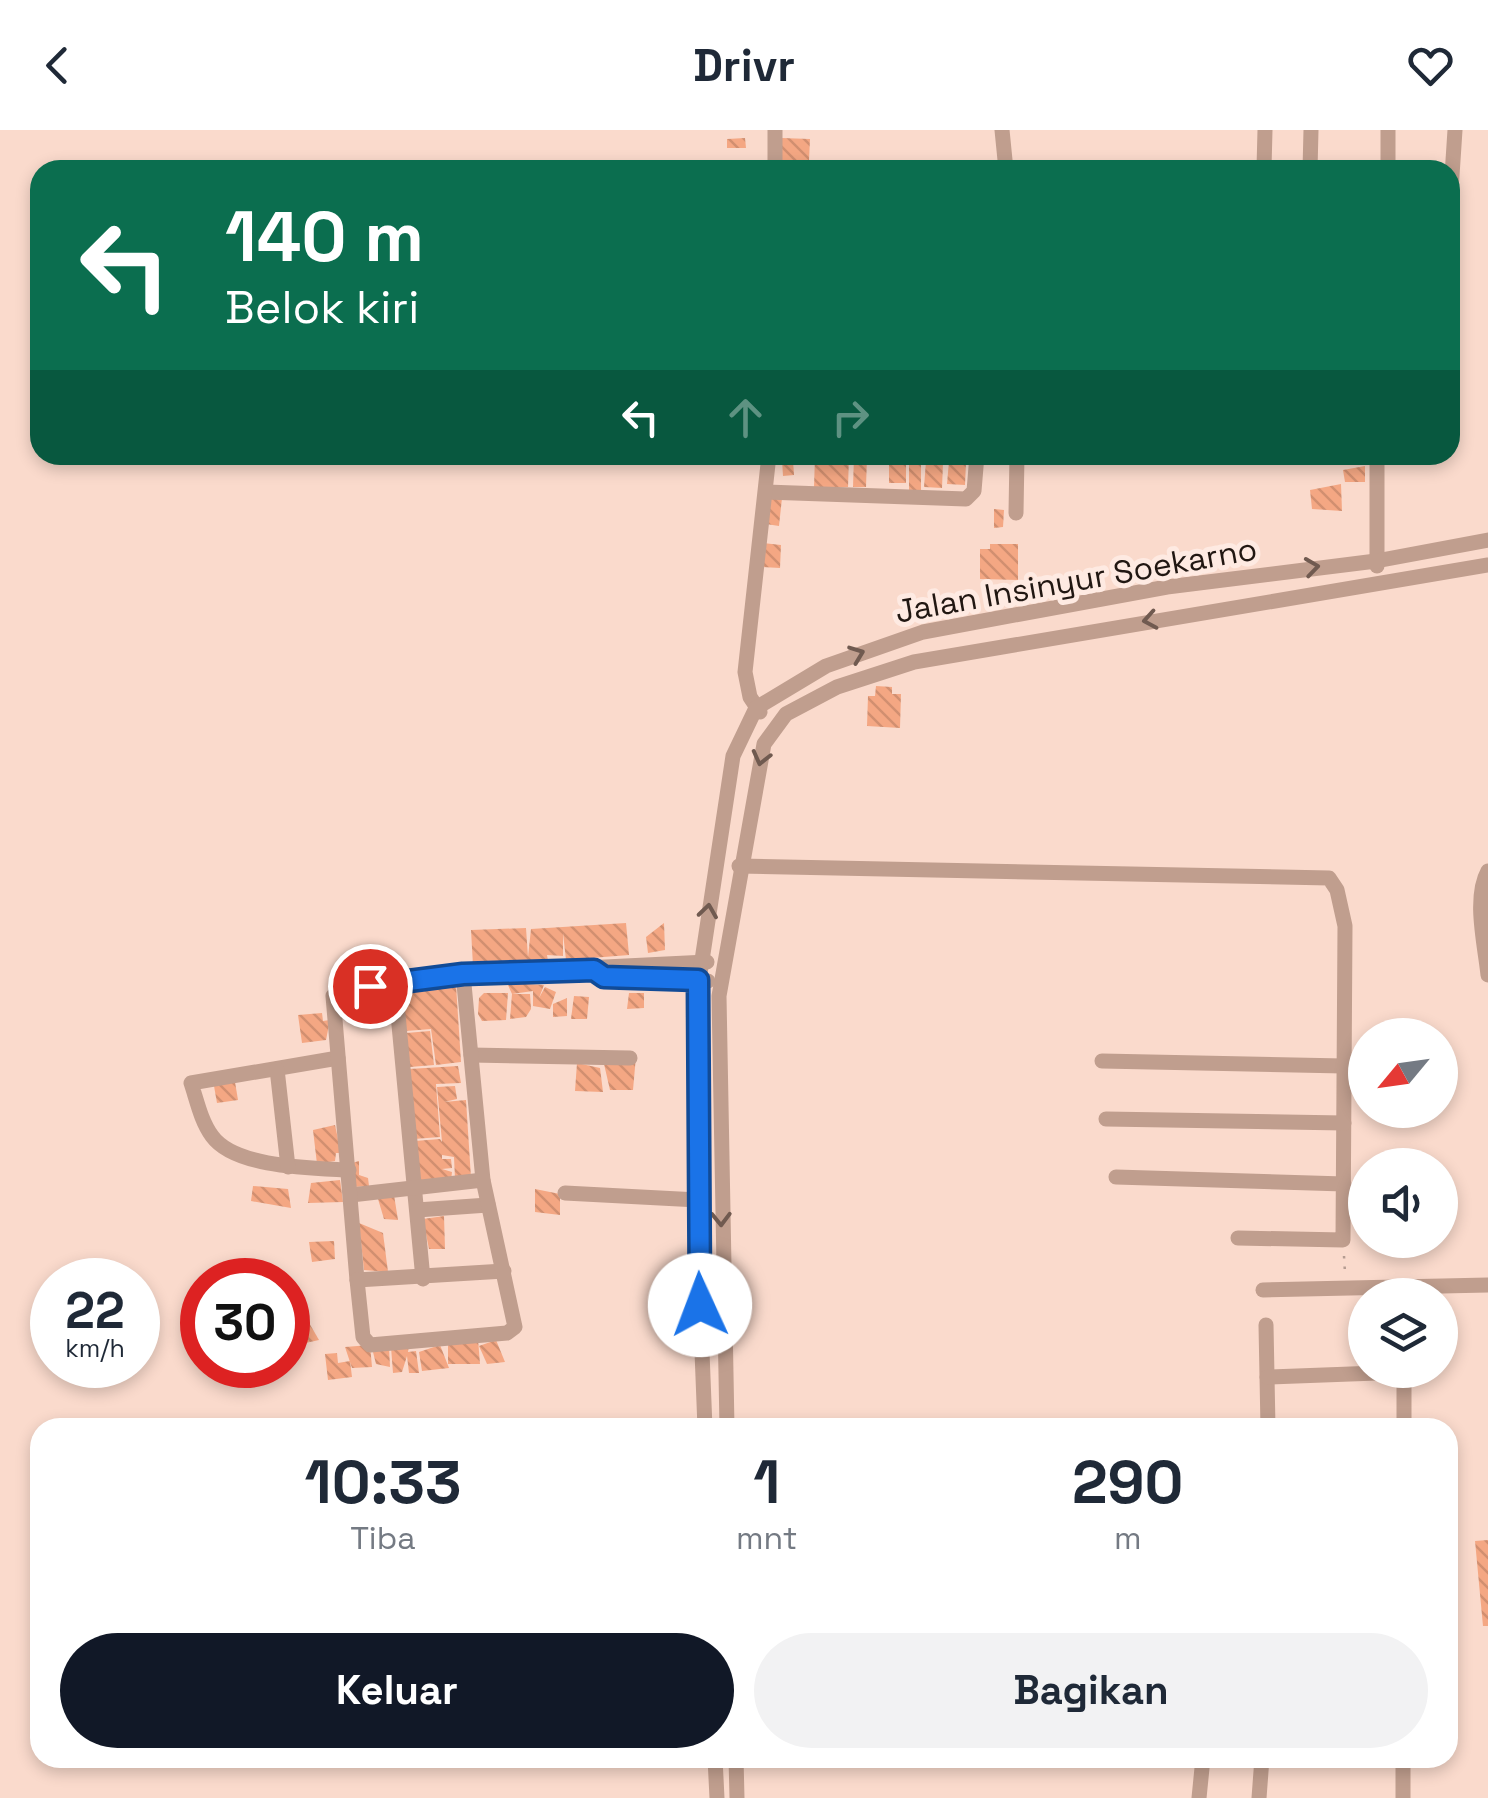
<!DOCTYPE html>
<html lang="id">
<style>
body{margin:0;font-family:"Space Grotesk",sans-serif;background:#f2f2f3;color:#1f2937;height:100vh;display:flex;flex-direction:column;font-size:38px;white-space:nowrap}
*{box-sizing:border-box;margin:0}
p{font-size:32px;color:#747a83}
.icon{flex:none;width:55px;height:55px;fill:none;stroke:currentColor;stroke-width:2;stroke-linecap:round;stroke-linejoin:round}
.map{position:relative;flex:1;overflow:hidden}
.panel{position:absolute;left:30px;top:1288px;width:1428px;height:350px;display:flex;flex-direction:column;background:#fff;border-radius:30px;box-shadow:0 5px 15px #0003}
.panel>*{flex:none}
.hud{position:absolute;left:30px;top:30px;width:1430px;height:305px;border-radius:30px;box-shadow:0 5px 15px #0003;background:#0b6e4f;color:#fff;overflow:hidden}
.needle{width:65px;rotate:241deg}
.fabs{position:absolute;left:1348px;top:888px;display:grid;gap:20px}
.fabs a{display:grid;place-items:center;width:110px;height:110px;border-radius:50%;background:#fff;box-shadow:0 5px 15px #0003;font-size:50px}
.speed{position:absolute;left:30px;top:1128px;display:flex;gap:20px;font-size:50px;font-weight:700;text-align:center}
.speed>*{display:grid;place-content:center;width:130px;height:130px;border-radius:50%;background:#fff;box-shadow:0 5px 15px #0003;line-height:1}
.speed small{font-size:25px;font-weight:400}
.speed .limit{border:15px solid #d22;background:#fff;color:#111}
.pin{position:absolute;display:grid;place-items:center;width:85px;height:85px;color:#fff;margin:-42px;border:5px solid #fff;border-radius:50%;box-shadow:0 2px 10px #0007}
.me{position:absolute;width:110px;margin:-55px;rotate:358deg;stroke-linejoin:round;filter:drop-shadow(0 0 8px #0008)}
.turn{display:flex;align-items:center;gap:35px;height:210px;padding:0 30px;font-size:45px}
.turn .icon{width:130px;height:130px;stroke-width:2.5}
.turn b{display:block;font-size:70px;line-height:85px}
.lanes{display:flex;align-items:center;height:95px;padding:0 30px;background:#0003;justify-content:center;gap:50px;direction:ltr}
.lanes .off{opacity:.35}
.eta{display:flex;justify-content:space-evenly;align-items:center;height:170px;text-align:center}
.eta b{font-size:60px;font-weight:800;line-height:70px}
.primary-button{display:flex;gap:20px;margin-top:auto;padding:20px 30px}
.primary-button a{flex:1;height:115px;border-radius:60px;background:#111827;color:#fff;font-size:40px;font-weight:800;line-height:115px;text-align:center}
.primary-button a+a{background:#f2f2f3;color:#1f2937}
header{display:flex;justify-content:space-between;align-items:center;height:130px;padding:0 30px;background:#fff;font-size:45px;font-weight:800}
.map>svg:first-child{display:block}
.building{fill:url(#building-back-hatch)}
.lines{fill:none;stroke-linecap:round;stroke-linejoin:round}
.path{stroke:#b59c91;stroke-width:2.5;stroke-dasharray:2.5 8;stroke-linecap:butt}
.minor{stroke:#c09e8e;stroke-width:15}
.oneway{stroke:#705a50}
.route-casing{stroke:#114b97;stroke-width:25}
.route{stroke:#1a73e8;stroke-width:18}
.labels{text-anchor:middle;stroke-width:10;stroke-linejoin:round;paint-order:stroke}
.street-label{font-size:32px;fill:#211712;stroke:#feeae2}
</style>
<header><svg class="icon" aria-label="back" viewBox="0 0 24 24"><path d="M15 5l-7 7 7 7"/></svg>Drivr<svg class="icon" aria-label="heart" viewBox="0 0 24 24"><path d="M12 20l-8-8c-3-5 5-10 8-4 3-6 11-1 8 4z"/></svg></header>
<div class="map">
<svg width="1488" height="1668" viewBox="0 0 1488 1668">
<defs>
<pattern id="building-back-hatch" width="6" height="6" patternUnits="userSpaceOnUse" patternTransform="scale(2.5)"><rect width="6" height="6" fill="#f4a783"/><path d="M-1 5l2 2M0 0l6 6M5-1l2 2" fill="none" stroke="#d18f70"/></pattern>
</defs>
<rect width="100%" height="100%" fill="#fadacc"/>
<g class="building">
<polygon points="745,8 746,18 727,18 727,9"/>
<polygon points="782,8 810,9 809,31 781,31"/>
<polygon points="815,325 849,325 848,357 814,358"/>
<polygon points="854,326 867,327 866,357 853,357"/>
<rect x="909" y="329" width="12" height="31"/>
<polygon points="782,330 793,330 794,345 783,346"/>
<rect x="889" y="330" width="17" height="23"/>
<polygon points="926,331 943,333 942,358 924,357"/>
<polygon points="949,331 966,333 965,355 947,354"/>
<polygon points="1365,336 1365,352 1345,352 1343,340"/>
<polygon points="1341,354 1342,381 1312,379 1310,360"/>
<polygon points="769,367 782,368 779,396 766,394"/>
<polygon points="994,379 1004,380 1003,397 994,398"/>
<polygon points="763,413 781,415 780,438 761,437"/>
<polygon points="990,414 1018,414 1018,450 980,449 980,419 990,419"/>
<polygon points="876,556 892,557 892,564 901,564 900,598 867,596 868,566 875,566"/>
<polygon points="626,793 629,825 566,830 563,803 563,826 547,825 548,831 525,837 473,836 471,800 526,798 528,827 531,799"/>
<polygon points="664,793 665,820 648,823 646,807"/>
<polygon points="507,853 544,855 539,868 545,857 556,862 550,879 533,876 533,861 512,864 530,864 531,879 526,887 510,889 512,864"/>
<polygon points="456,855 461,932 436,935 431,899 406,901 402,860"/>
<polygon points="484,863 508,863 506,890 482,891 478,884 479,868"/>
<polygon points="629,863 644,863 644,878 627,879"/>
<polygon points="574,866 589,867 587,889 571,889"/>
<polygon points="567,868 567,886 553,887 553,874"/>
<polygon points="322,883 323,891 330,890 326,910 302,913 298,885"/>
<polygon points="430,901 434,935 410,937 406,903"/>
<polygon points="636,926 633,960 610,960 604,934"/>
<polygon points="577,933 600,938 603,962 575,961"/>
<polygon points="458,936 461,953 436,954 440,1007 414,1009 409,939"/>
<polygon points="235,952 238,970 217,973 214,956"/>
<polygon points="455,956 457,969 444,972 466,970 471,1048 455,1049 454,1027 442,1025 442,1029 451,1029 452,1038 442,1039 452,1042 451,1051 418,1052 415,1011 440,1009 442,1012 437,957"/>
<polygon points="335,995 341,1023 336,1023 335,1031 317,1034 313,1000"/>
<polygon points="359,1031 359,1045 368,1048 369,1056 353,1057 352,1033"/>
<polygon points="340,1050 343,1072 308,1073 311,1053"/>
<polygon points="253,1056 288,1059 291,1078 251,1071"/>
<polygon points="535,1059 560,1064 560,1085 535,1082"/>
<polygon points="394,1065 398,1090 384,1089 378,1069"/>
<polygon points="444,1086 445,1119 429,1119 423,1089"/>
<polygon points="359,1093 383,1103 388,1142 364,1140"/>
<polygon points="334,1111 335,1129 312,1132 309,1112"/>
<polygon points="301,1179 319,1210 288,1217 288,1183"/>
<polygon points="478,1209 480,1234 448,1234 448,1212"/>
<polygon points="496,1210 505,1232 487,1234 479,1216"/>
<polygon points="370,1215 372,1237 352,1238 345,1217"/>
<polygon points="409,1215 408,1222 416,1221 419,1243 409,1243 407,1226 402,1242 393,1243 391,1217"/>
<polygon points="440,1215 449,1238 422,1241 419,1222"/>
<polygon points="389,1217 390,1237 376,1234 372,1218"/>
<polygon points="337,1223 338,1233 350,1231 352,1247 328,1250 325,1224"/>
<polygon points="1488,1410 1488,1496 1483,1496 1475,1411"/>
</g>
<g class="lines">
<polyline class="path" points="1344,1126 1345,1143"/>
<g class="minor">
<polyline points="1002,0 1006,40"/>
<polyline points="775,40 775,0"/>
<polyline points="1240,40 1264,38 1265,0"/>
<polyline points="1310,40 1311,0"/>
<polyline points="1388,40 1388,0"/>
<polyline points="1450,76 1455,0"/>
<polyline points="1377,325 1377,436"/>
<polyline points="766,362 966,369 974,361 977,325"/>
<polyline points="1016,383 1017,325"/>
<polyline points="760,582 750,567 745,542 769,325"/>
<polyline points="739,736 1329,748 1337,760 1345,796 1343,1110 1238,1108"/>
<path d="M1488,741C1473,768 1485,815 1488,845"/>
<polyline points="594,841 604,847 708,851"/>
<polyline points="395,853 423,1149"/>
<polyline points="471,925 630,928"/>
<path d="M338,928L191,953C197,971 201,991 212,1006C235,1038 312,1038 349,1040"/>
<polyline points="1102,931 1344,936"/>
<polyline points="277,939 288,1037"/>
<polyline points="1106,989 1344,993"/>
<polyline points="1116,1047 1344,1054"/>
<polyline points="565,1063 698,1070"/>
<polyline points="351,1065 483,1050"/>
<polyline points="417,1080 488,1075"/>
<polyline points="504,1141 357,1150 333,866 345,859 463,844 707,832"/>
<polyline points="357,1150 363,1207 370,1215 507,1203 515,1197 483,1050 463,844"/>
<polyline points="1263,1160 1488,1155"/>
<polyline points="1266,1195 1268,1298"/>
<polyline points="1267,1247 1404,1242 1404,1298"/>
<polyline points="705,1298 699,1146 699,850 733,626 756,578 826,536 923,502 1167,457 1376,431 1488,410"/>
<polyline points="727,1298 719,866 764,614 786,584 837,557 914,532 1488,435"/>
<polyline points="715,1628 717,1668"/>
<polyline points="736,1628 737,1668"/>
<polyline points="1403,1628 1403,1668"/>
<polyline points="1199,1668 1203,1628"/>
<polyline points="1259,1668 1262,1628"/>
</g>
</g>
<defs><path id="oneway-chevron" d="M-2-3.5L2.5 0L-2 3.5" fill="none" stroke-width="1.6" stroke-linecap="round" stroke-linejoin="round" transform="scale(2.5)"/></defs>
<g class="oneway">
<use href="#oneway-chevron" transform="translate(1312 437) rotate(-8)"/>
<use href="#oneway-chevron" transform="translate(1150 490) rotate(170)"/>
<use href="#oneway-chevron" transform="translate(857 524) rotate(-21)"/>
<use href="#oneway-chevron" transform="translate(761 628) rotate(104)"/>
<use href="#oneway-chevron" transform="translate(708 781) rotate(-82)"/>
<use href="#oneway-chevron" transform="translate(721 1089) rotate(89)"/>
</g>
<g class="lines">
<defs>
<polyline id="route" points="370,856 463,844 594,840 604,847 698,850 700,1175"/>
</defs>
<use href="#route" class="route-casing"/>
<use href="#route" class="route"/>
</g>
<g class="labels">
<g class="street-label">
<text transform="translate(1076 450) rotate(-10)" y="11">Jalan Insinyur Soekarno</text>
</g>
</g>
</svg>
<div class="fabs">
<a><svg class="needle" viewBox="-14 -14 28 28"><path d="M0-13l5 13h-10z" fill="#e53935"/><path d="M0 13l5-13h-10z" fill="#747a83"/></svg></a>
<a><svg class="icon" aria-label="sound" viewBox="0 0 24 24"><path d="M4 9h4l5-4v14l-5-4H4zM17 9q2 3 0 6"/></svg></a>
<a><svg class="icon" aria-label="layers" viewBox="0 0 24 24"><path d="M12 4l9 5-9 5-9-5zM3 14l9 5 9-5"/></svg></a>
</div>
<div class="speed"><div>22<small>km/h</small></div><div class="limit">30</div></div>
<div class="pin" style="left:370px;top:856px;background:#d93025"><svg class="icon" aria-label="arrive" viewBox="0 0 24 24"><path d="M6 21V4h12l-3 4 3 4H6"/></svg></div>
<svg class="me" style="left:700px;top:1175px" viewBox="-20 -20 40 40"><circle r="19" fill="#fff"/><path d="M0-13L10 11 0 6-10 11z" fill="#1a73e8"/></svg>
<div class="hud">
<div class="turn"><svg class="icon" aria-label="left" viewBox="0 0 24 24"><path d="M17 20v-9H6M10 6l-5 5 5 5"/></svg><div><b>140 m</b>Belok kiri</div></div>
<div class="lanes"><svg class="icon" aria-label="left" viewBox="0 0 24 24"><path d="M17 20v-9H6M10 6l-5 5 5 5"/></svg><svg class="icon off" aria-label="ahead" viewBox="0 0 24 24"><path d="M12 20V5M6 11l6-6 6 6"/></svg><svg class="icon off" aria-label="right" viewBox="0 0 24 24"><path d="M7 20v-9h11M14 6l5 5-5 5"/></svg></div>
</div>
<section class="panel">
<div class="eta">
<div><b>10:33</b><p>Tiba</p></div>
<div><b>1</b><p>mnt</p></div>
<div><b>290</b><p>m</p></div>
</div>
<div class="primary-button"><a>Keluar</a><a>Bagikan</a></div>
</section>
</div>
